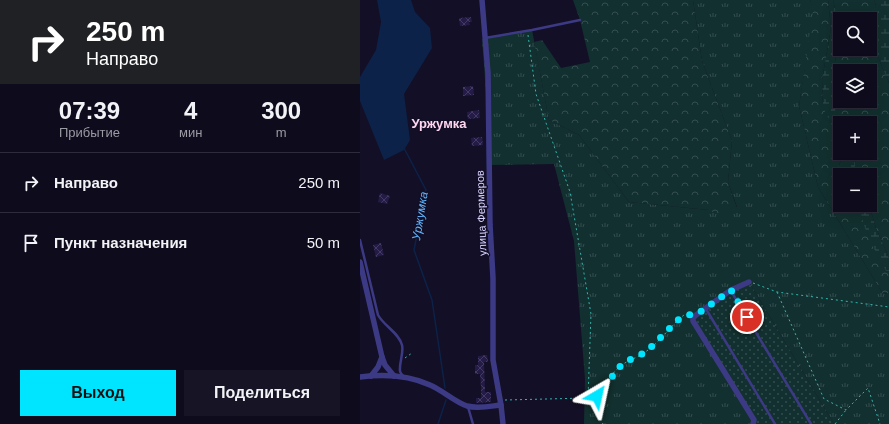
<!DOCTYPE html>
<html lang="ru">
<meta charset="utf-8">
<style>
body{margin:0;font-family:Arial,sans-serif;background:#171425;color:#f1f3f6;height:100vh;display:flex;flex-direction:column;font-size:15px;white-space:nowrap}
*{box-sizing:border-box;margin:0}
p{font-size:13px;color:#9b9ba3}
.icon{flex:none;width:22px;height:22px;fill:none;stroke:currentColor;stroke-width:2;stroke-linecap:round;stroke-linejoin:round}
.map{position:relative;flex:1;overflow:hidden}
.details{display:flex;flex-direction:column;background:#0e0b1c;width:360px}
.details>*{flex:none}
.hud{background:#202124;color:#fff;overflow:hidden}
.tools{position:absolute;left:473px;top:12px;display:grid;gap:8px}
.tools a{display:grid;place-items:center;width:44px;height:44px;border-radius:0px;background:#0e0b1c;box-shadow:0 4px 16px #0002,0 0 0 1px #2e2b3b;font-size:20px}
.pin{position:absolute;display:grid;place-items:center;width:34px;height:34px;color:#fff;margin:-17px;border:2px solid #fff;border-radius:50%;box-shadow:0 1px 4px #0007}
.me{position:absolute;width:44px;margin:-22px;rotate:36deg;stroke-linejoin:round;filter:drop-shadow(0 0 3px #0008)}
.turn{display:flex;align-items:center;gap:14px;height:84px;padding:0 20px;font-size:18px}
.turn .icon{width:52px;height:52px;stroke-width:2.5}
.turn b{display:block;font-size:28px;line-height:34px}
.eta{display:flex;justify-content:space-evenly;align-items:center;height:68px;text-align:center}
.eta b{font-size:24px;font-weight:700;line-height:28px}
.primary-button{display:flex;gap:8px;margin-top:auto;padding:8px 20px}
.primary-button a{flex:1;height:46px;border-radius:0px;background:#00e5ff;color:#111;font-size:16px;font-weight:700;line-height:46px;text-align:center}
.primary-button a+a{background:#171425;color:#f1f3f6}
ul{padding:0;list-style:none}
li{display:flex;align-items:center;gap:12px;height:60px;padding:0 20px;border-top:1px solid #2e2b3b}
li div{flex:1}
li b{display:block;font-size:15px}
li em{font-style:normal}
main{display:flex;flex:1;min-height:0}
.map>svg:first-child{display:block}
.grass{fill:url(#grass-tufts)}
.forest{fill:url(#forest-crowns);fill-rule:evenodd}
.wetland{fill:url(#wetland-marsh)}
.park{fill:url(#park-dots)}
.water{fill:#0c2248}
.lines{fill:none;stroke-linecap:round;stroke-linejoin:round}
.stream{stroke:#0c2248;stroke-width:1.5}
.building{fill:url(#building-cross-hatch)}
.path{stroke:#2fb8b0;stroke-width:1;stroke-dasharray:2 3;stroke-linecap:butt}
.service{stroke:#3d3a85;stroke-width:2.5}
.minor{stroke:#3d3a85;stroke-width:5.5}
.route{stroke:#00e5ff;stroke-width:7;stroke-dasharray:0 12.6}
.labels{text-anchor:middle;stroke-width:3;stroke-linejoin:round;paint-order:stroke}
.street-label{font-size:11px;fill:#d9d4ff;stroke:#130f26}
.water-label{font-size:12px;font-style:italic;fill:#62b6ff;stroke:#130f26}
.quarter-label{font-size:13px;font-weight:bold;fill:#ffd6f0;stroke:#130f26}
</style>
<main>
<section class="details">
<div class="hud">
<div class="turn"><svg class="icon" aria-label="right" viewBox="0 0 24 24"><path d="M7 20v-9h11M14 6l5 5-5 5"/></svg><div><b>250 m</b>Направо</div></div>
</div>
<div class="eta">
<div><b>07:39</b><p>Прибытие</p></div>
<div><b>4</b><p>мин</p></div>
<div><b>300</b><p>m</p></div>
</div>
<ul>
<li><svg class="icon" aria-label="right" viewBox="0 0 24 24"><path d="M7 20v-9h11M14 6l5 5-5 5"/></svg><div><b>Направо</b></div><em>250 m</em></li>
<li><svg class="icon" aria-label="arrive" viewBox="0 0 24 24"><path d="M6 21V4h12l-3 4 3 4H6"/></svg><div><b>Пункт назначения</b></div><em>50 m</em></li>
</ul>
<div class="primary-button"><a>Выход</a><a>Поделиться</a></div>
</section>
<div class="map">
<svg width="529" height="424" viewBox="0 0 529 424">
<defs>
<pattern id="grass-tufts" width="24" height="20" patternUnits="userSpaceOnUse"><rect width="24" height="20" fill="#12302f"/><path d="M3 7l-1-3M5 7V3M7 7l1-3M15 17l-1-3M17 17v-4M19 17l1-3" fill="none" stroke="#344d4e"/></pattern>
<pattern id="forest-crowns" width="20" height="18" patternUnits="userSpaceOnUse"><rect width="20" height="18" fill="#12302f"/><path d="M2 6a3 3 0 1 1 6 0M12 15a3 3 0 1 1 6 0" fill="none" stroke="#344d4e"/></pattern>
<pattern id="wetland-marsh" width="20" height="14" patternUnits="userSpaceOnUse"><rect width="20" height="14" fill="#12302f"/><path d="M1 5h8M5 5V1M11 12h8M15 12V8" fill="none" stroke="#344d4e"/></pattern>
<pattern id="park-dots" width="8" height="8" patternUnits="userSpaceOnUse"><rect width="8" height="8" fill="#12302f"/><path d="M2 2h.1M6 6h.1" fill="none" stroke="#344d4e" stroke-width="1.8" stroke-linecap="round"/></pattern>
<pattern id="building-cross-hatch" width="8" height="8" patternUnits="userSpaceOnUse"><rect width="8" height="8" fill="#241b47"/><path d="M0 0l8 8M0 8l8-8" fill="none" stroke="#433b63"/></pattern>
</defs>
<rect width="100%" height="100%" fill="#130f26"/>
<polygon class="grass" points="333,0 450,0 454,11 439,106 458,187 523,294 529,293 529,424 474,424 389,282 393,424 224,424 225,379 214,241 194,164 128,165 126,92 122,39 172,30 189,120 219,135 269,202 349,210 377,207 368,182 372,141 342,61"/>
<g class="forest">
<polygon points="213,0 333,0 342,61 372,141 368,182 377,208 360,216 349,210 269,202 219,135 189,120 174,42 182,40 201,68 230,62 220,20"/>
<polygon points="450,0 468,0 471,28 462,80 463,106 480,142 480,153 482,153 482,158 476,172 480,182 480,205 500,205 501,213 526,271 529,271 529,293 523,294 458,187 439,106 453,11"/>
<path d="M473,0H514L516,5L514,46L520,62L529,83V258L516,228L509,205H510V175H494L496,156L494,153H510V123H482L473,107L474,67L479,40L477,17ZM480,19H510V49H480ZM480,71H510V101H480Z"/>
</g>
<g class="wetland">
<polygon points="468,0 473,0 477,17 479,40 474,67 473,106 482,123 480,123 480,142 463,107 462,80 471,28"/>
<polygon points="514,0 529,0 529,83 520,62 514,46 516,5"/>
<polygon points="482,153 494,153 496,156 494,175 480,175 480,182 476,172 482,158"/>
<path d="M500,205H509L516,228L529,258V271H526C516,251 501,228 500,205Z"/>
</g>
<polygon class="park" points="389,282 474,424 393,424 333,318"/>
<polygon class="water" points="17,0 51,0 55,12 70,28 72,48 44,94 50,140 44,150 24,160 0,101 0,77 16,50 21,22"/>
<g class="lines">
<g class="stream">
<polyline points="44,148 66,190 54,250 72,300 85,388"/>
<polyline points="78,424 86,400"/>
</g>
</g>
<g class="building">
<polygon points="111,17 112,22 109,22 110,25 100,26 99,18"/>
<polygon points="113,86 114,95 103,96 103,87"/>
<polygon points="119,110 120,118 108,119 107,112"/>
<polygon points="122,137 123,145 112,146 111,138"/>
<polygon points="20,193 30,196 27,204 18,202"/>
<polygon points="21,243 24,255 16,257 13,245"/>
<polygon points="127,355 128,362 124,362 125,392 131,392 131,402 116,403 116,398 121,398 121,387 120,374 115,374 115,365 118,365 118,356"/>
</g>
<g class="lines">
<g class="path">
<polyline points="168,35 176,94 210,192 231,314 228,398 243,424"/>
<polyline points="393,283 417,292 529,307"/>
<polyline points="417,292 464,399 486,410 508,388 520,424"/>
<polyline points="45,358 52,353"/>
<path d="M145,400L228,398C248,393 244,382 257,369C265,361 275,359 284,353C297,344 308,330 319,319L324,315L330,314"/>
<polyline points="475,424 486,410"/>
</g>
<g class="service">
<polyline points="125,38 172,30 220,20"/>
<path d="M0,240L18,315C24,326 39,333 42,345C44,353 39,363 40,371C40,373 42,374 43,376"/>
<polyline points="371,291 451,424"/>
<polyline points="346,309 415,424"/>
<polyline points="108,407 113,424"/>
</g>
<g class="minor">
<polyline points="122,0 128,73 130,225 133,278 133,360 141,405 143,424"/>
<polyline points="0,262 22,357 25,365 34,376"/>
<polyline points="389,282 371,290 336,315 333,318 333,321 394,420 393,424"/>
<polyline points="11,376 18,367 22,357"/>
<path d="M0,377C24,374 48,375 70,385C82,390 95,402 107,406C118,409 131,406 141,405"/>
</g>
</g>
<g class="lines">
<path class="route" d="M237,396L241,393L258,368L267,361L286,352L319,319C325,315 329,314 336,315L371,290L387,317"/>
</g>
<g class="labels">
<g class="street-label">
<text transform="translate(121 213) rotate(-92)" y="4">улица Фермеров</text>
</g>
<g class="water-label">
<text transform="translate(60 216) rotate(-81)" y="4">Уржумка</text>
</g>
<g class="quarter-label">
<text x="79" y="128">Уржумка</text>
</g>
</g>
</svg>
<div class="tools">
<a><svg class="icon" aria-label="search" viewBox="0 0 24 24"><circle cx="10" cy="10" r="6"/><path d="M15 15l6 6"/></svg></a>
<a><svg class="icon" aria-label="layers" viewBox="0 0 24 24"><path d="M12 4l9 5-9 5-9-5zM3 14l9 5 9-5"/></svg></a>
<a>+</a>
<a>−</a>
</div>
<div class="pin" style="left:387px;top:317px;background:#d93025"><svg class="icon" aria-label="arrive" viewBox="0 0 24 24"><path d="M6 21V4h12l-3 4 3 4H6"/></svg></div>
<svg class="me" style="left:237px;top:396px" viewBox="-20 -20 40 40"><path d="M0-17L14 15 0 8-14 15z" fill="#00e5ff" stroke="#fff" stroke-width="4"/></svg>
</div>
</main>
